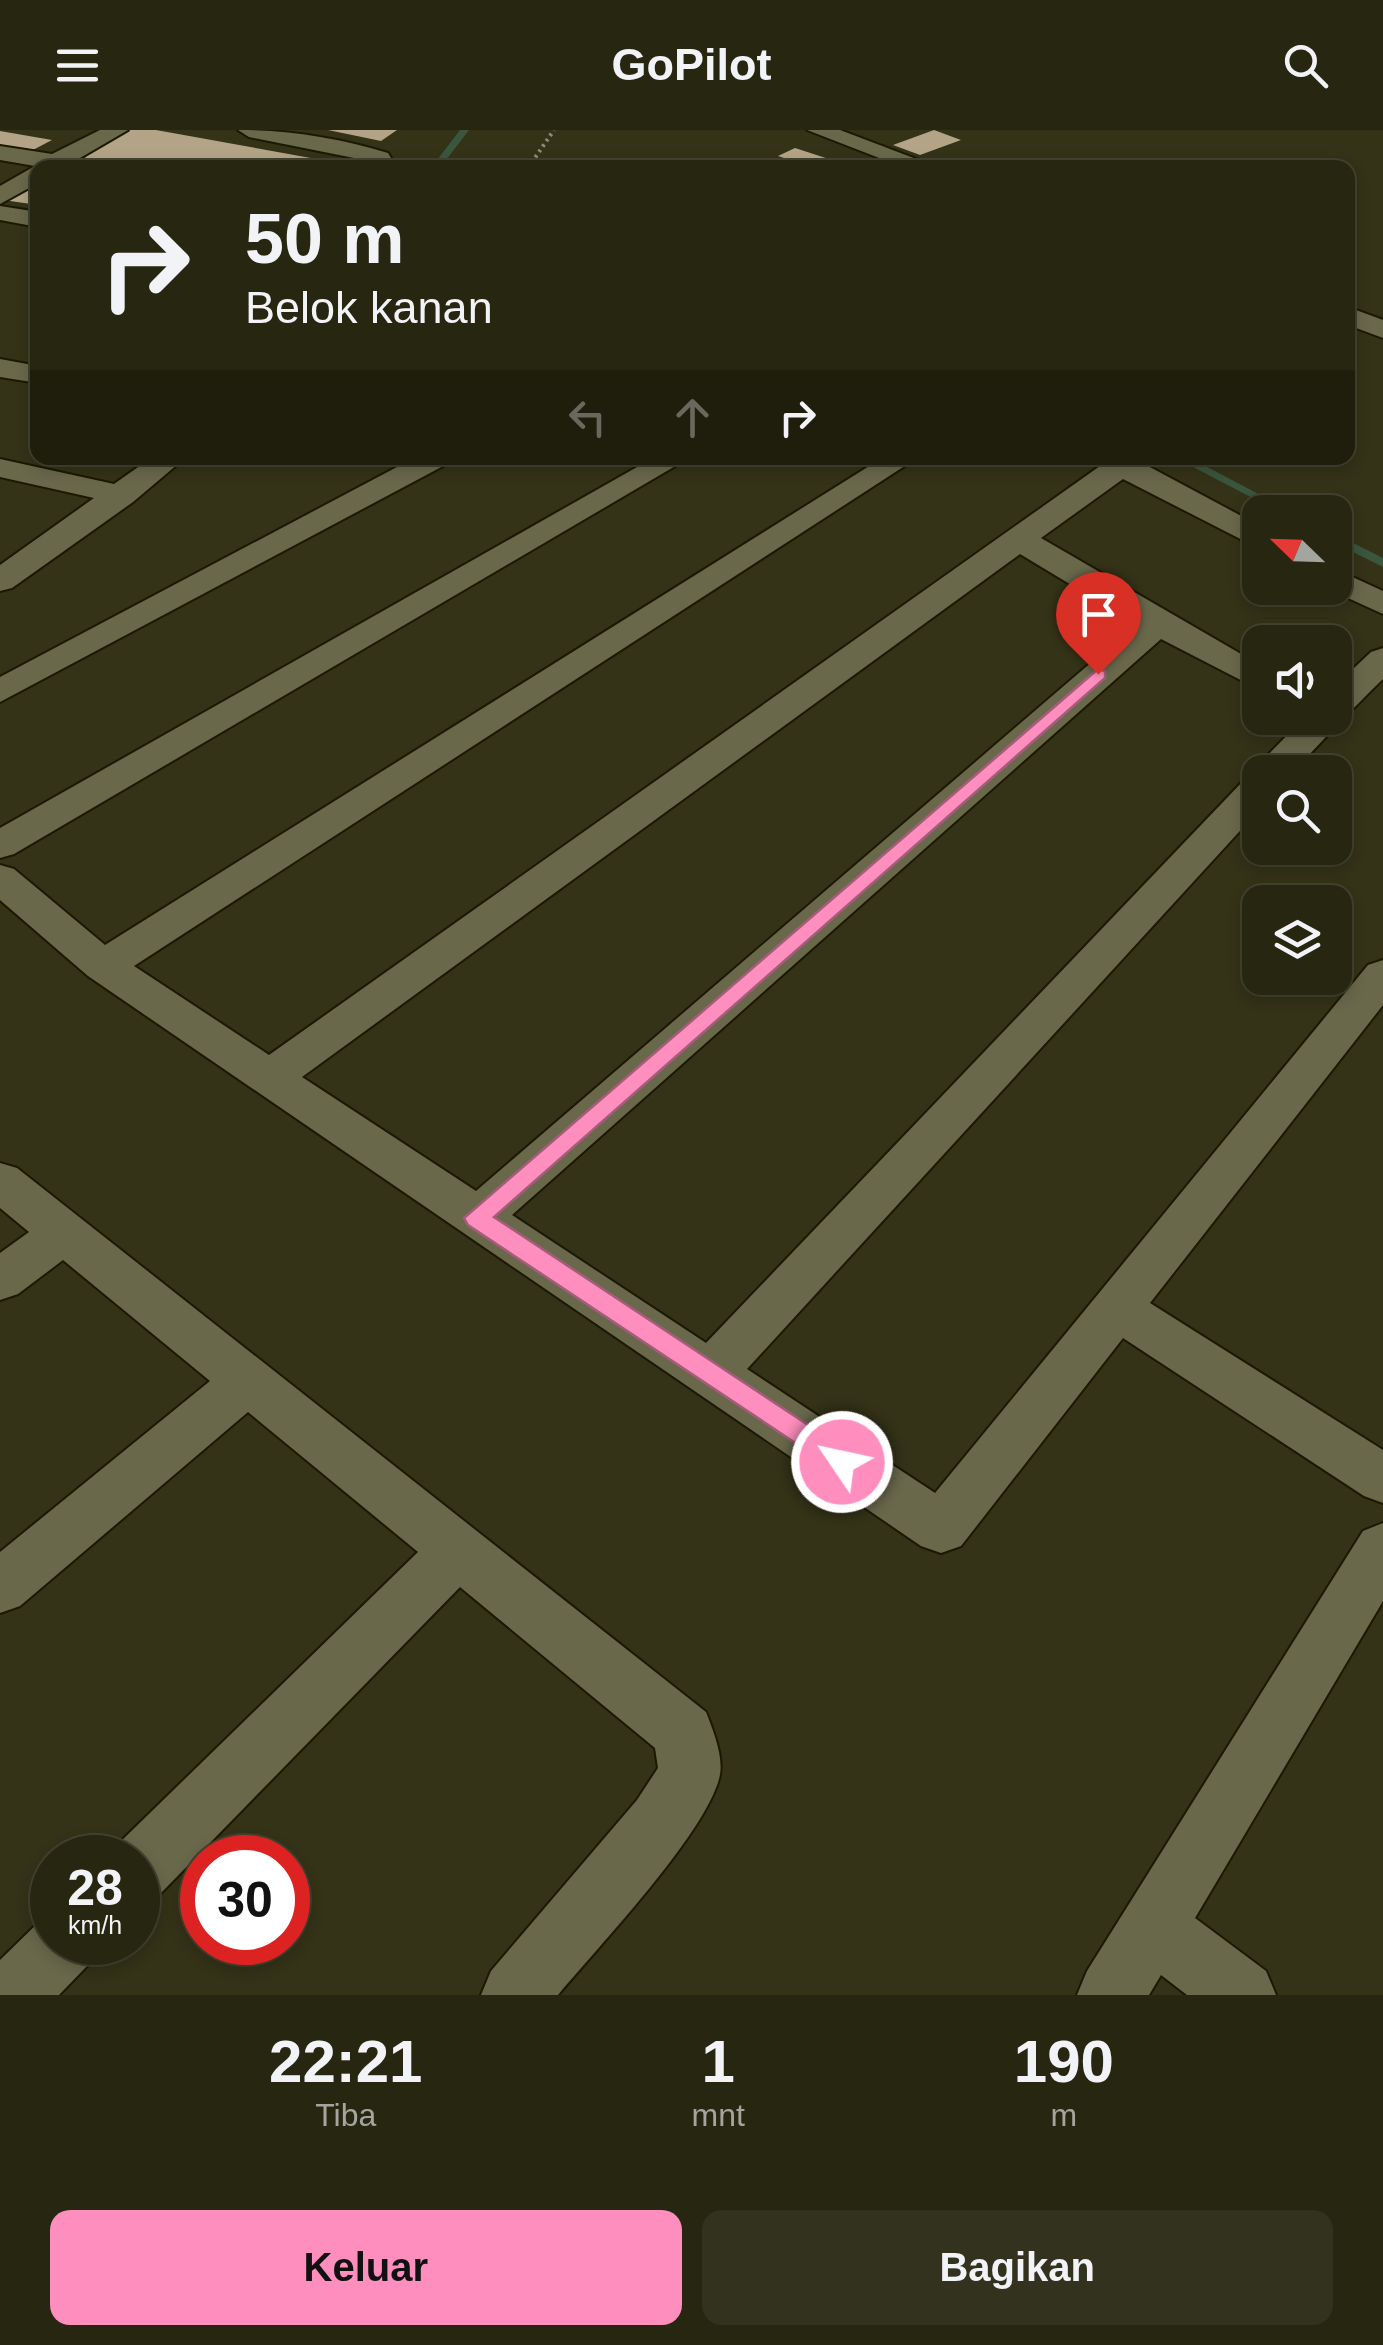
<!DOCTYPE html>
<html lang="id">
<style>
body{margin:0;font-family:Helvetica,sans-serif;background:#33321f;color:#f1f3f6;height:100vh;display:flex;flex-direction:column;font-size:38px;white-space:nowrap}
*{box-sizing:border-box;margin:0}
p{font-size:32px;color:#a4a59f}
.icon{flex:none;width:55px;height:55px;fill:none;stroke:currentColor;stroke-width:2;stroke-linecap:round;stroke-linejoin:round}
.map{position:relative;height:1865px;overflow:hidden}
.side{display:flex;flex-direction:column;background:#272611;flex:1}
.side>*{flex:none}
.top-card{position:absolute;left:30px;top:30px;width:1325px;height:305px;border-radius:20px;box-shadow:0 5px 15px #0003,0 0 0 2px #434331;background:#272611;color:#f1f3f6;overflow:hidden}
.needle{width:65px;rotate:293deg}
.buttons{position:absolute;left:1242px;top:365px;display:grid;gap:20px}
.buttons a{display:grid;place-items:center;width:110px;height:110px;border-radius:20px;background:#272611;box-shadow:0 5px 15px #0003,0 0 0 2px #434331;font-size:50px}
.speed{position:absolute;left:30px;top:1705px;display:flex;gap:20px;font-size:50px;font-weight:700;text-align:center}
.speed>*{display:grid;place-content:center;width:130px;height:130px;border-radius:50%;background:#272611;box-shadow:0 5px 15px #0003,0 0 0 2px #434331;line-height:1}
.speed small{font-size:25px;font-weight:400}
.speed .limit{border:15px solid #d22;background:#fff;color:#111}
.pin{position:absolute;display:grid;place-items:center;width:85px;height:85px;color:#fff;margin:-102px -42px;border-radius:50% 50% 50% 0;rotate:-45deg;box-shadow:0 0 10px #0007}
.pin .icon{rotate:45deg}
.me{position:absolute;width:110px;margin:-55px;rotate:304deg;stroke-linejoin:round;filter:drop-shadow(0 0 8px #0008)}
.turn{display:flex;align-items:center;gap:35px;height:210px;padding:0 50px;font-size:45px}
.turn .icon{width:130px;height:130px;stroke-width:2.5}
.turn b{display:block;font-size:70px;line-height:85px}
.lanes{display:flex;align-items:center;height:95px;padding:0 50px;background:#0003;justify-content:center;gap:50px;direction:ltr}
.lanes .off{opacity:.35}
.eta{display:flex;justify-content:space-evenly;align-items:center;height:170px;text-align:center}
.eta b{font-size:60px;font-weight:700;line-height:70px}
.button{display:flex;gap:20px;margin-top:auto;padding:20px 50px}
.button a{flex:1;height:115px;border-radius:20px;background:#fe8ebd;color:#111;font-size:40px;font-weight:700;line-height:115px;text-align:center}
.button a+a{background:#33321f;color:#f1f3f6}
header{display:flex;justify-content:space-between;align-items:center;height:130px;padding:0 50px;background:#272611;font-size:45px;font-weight:700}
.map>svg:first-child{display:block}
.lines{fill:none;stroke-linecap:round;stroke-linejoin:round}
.stream{fill:#3a563e;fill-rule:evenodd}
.building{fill:#b3a387}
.street-casing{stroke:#1c1901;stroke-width:4}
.path{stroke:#8d8b76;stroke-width:4;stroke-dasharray:2.5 4;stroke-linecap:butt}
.street{fill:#6a684b;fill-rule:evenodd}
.route{fill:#fe8ebd;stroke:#a55c7b;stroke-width:2.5}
</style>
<header><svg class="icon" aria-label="menu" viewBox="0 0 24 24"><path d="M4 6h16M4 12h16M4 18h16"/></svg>GoPilot<svg class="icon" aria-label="search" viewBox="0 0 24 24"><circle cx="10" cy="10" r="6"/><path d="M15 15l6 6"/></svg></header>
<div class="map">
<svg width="1383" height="1865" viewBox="0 0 1383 1865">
<rect width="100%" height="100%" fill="#343217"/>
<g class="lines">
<g class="stream">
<polygon points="460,0 469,0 440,38 431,38"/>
<polygon points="1176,328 1190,328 1293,382 1279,382"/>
<polygon points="1335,404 1383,428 1383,437 1335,413"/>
</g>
</g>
<g class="building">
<polygon points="127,0 156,0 366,38 119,38 75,30"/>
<polygon points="328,0 397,0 381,11"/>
<polygon points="934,0 961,10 920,25 893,15"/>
<polygon points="0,1 52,10 31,21 0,15"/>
<polygon points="795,18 838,32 814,38 778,26"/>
<polygon points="38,49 38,75 3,70"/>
</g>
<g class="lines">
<defs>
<g id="street">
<polygon points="100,0 128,0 80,28 107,38 38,38 38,53 0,74 0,56 35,36 0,30 0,16 52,24"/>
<path d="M238,0C289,0 339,8 388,23L397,38H374L359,29L249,7Z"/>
<polygon points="807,0 840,0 940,38 905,38"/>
<polygon points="0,76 38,82 38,97 0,90"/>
<polygon points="1348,177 1383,190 1383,208 1348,195"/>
<polygon points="0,229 38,236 38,253 0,247"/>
<polygon points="151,328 185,328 133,372 12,458 0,461 0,435 94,368 0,347 0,329 114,354"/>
<polygon points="414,328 451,328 447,334 0,572 0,547"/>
<polygon points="653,328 689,328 14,724 0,728 0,698"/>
<path d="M882,328H917L134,836L269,925L1100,336L1092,328H1133L1260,396V419L1123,349L1041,408L1260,535V560L1161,509L512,1085L706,1213L1246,648L1255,645L1259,634L1304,588H1335V556L1371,522L1383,518V549C1350,581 1325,608 1293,642H1260V679L747,1239L935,1363L1368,835L1383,830V875L1150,1173L1383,1320V1373L1364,1366L1123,1208L961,1416L941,1423L921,1416L88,846L0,770V735L14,739L105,815ZM1020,424L1136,494L476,1061L302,947Z"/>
<polygon points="1335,439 1383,461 1383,484 1326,458 1335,458"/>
<path d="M0,1033L17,1038L706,1582C713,1600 725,1629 719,1649C704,1705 599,1816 558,1865H481L491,1841L637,1670L658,1638L655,1618L460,1457L161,1763L138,1772V1728H111L115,1717L418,1422L248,1282L20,1476L0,1483V1422L210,1251L63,1130L18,1164L0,1170V1123L29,1102L0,1078Z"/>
<polygon points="1383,1393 1383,1471 1195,1788 1266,1841 1276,1865 1187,1865 1161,1845 1149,1865 1077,1865 1087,1841 1363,1401"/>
<polygon points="52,1784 52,1812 98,1812 88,1835 59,1865 0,1865 0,1830 42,1789"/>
</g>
</defs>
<use href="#street" class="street-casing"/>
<polyline class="path" points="528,38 554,0"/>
<use href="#street" class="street"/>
</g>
<polygon class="route" points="1098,539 1105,541 1105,548 494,1087 852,1324 856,1332 852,1341 842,1344 468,1095 464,1088"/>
</svg>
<div class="buttons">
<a><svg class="needle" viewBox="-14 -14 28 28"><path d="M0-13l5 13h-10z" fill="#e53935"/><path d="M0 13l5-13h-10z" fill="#a4a59f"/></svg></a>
<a><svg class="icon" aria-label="sound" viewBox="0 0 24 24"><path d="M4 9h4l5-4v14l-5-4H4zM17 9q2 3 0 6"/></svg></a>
<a><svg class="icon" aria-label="search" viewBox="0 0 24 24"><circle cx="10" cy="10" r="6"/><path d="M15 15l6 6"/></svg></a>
<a><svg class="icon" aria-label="layers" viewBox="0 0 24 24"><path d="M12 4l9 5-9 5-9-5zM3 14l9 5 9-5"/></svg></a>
</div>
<div class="speed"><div>28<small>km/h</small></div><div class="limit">30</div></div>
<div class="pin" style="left:1098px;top:544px;background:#d93025"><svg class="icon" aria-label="arrive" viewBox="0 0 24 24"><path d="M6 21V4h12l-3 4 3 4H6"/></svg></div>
<svg class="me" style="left:842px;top:1332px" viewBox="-20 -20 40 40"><circle r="17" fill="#fe8ebd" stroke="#fff" stroke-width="3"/><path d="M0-11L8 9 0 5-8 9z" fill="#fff"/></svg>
<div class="top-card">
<div class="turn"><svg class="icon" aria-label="right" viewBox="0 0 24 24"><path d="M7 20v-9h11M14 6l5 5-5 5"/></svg><div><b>50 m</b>Belok kanan</div></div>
<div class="lanes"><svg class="icon off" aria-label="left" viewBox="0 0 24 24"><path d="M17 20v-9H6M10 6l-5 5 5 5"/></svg><svg class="icon off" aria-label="ahead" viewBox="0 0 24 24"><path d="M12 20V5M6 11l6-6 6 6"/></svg><svg class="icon" aria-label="right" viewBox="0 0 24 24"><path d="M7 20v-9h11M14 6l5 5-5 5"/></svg></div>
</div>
</div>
<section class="side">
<div class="eta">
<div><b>22:21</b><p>Tiba</p></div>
<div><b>1</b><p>mnt</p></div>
<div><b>190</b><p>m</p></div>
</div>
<div class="button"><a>Keluar</a><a>Bagikan</a></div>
</section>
